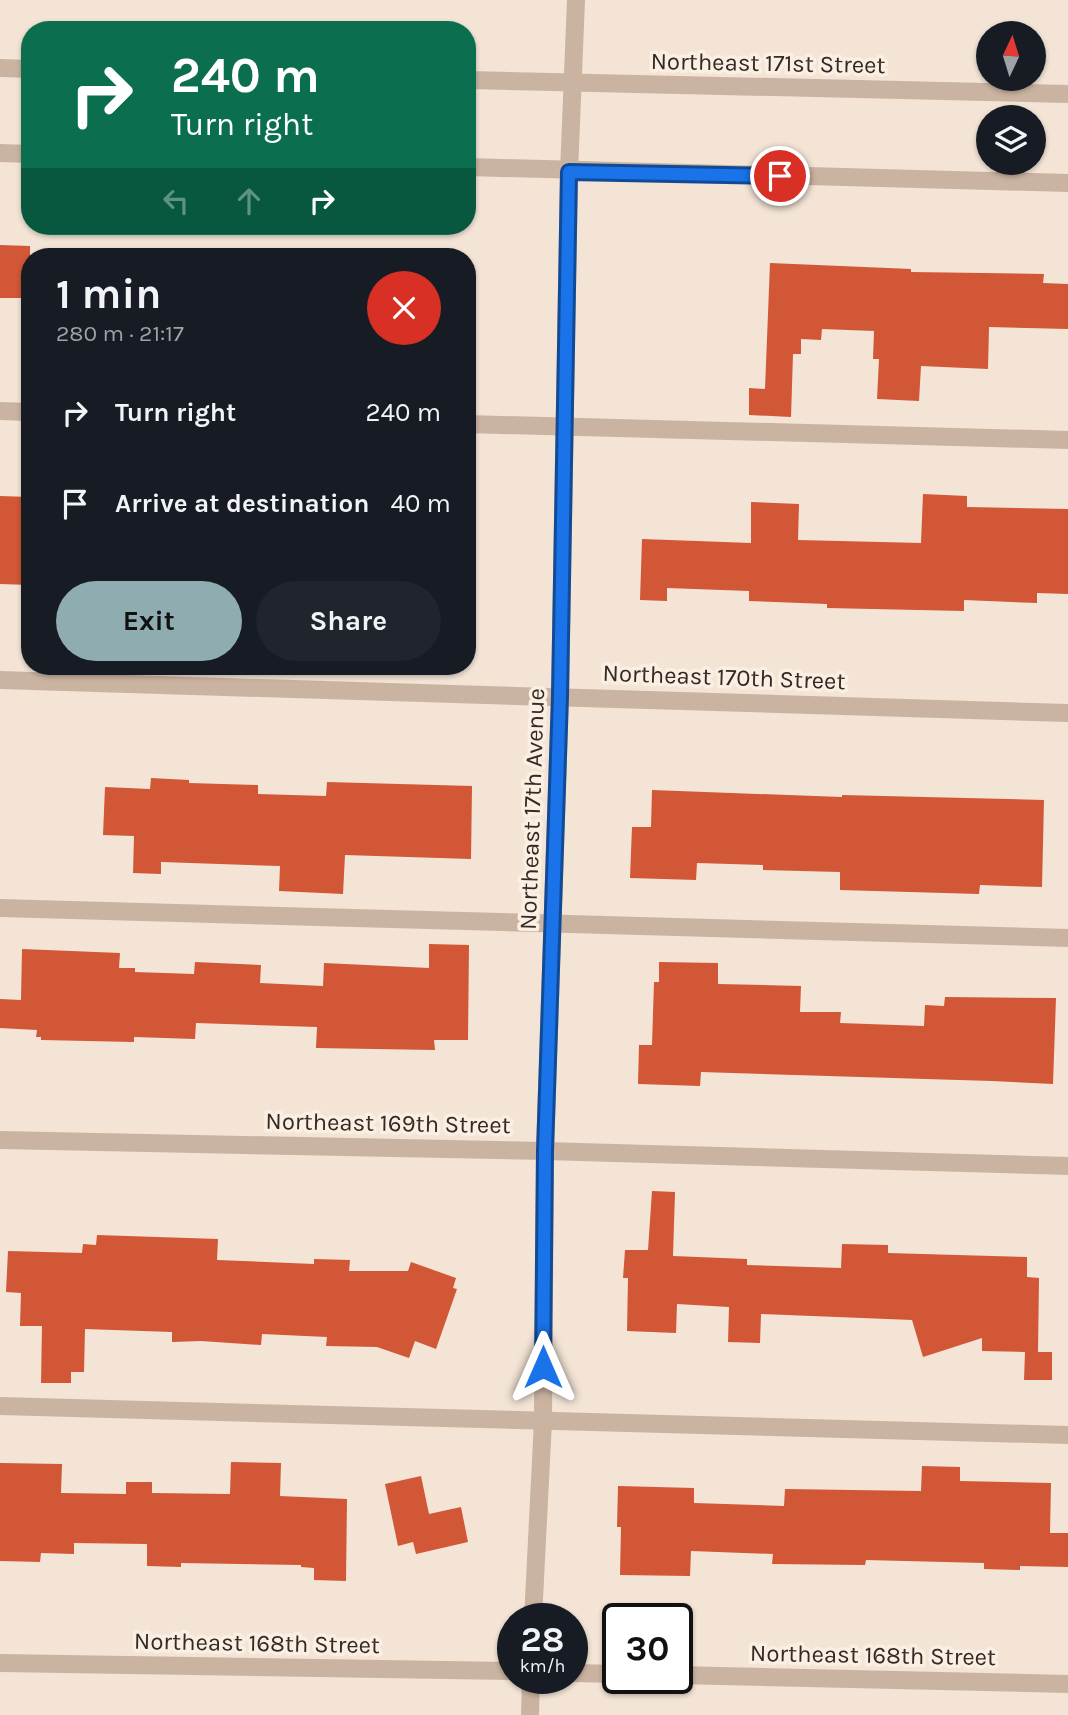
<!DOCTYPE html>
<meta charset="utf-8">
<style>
body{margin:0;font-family:Karla,sans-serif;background:#20242c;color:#f1f3f6;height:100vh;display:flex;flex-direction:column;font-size:26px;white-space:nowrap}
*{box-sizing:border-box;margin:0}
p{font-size:23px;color:#9ea1a6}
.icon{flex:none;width:38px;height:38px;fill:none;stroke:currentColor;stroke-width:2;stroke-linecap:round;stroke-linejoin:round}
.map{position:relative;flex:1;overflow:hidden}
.details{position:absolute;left:21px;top:248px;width:455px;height:427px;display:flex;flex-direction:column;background:#171b24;border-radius:28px;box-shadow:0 2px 5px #0004}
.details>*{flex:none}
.hud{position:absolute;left:21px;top:21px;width:455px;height:214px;border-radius:28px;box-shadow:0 2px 5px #0004;background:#0b6e4f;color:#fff;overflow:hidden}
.needle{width:46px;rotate:4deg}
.tools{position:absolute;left:976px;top:21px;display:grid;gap:14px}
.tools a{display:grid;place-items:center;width:70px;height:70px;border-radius:50%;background:#171b24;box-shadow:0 2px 5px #0004;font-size:35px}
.speed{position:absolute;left:497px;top:1603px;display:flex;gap:14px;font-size:35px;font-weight:700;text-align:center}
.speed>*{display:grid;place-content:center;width:91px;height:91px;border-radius:50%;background:#171b24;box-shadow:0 2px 5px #0004;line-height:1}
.speed small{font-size:18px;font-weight:400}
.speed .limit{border:4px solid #111;border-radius:10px;background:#fff;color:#111}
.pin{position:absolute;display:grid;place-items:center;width:60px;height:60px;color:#fff;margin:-30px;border:4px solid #fff;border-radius:50%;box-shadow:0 2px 7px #0007}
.me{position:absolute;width:77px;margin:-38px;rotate:0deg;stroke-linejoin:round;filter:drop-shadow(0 0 5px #0008)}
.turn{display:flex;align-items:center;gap:24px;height:147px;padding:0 35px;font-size:32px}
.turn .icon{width:91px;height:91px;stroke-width:2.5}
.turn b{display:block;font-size:49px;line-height:60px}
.lanes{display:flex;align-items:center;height:66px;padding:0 35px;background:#0003;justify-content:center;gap:35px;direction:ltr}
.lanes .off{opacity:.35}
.round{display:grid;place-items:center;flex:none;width:74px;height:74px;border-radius:37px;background:#20242c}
.headline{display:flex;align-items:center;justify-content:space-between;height:119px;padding:0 35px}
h1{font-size:42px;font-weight:700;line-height:52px}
.action{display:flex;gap:14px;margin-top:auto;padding:14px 35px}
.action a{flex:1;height:80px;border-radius:42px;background:#8fadb0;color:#111;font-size:28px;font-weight:700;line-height:80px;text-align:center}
.action a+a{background:#20242c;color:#f1f3f6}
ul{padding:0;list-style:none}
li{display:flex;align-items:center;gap:21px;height:91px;padding:0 35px}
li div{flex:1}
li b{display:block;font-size:26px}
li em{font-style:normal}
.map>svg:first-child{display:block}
.building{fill:#d15736}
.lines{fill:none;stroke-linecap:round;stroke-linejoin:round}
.service{stroke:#cbb3a1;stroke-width:18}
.minor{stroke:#cbb3a1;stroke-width:18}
.tertiary{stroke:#cbb3a1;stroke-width:18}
.route-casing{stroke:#114b97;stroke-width:18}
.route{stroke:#1a73e8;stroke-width:12}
.labels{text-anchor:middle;stroke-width:7;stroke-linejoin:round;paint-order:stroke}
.street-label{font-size:24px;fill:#352924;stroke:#faefe2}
</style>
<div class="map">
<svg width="1068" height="1715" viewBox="0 0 1068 1715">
<rect width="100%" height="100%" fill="#f3e4d6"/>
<g class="building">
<polygon points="0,245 30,246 30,298 0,298"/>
<polygon points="770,263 911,269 911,272 1044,274 1043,283 1068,284 1068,329 989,327 988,369 921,366 919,401 877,399 879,359 873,359 874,331 822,329 821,340 801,339 801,354 793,354 791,417 749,415 749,388 765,389"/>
<polygon points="923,494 967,496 967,507 1068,509 1068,594 1037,593 1037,603 964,600 964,611 827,608 827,604 749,601 749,591 667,588 667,601 640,600 642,539 751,543 751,502 799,504 798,540 921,543"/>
<polygon points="0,496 30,497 30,585 0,584"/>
<polygon points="151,778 189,780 189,783 258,785 258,794 326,796 327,782 472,786 471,859 345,855 343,894 279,891 280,866 161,862 161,874 133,873 134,836 103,835 105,787 150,789"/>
<polygon points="652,790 842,797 842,795 1044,800 1042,887 980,885 979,894 840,890 840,872 763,870 763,865 697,863 696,880 630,878 632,827 651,827"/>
<polygon points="429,944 469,945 468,1040 434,1040 435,1050 316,1048 317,1027 196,1023 195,1039 134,1037 134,1042 41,1040 41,1037 36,1037 37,1030 0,1028 0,999 21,1000 22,949 120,953 119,968 135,968 135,972 194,974 195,962 261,965 260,983 323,986 324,963 429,968"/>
<polygon points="659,962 718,963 718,984 801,986 800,1012 841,1012 840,1023 924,1026 925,1005 944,1006 945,997 1056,998 1053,1084 992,1081 701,1072 700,1086 638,1084 639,1045 652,1045 654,982 659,982"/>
<polygon points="652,1191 675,1192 673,1256 747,1259 747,1265 841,1268 842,1244 888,1245 888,1253 1027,1257 1027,1277 1039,1278 1038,1352 1052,1352 1052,1380 1024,1380 1025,1352 982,1351 982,1338 923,1357 912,1320 761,1314 760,1343 728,1342 729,1307 677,1304 676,1333 627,1331 628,1278 623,1278 625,1250 648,1250"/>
<polygon points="97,1235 218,1239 217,1260 314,1264 314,1259 350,1260 349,1271 408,1271 411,1262 456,1278 453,1288 457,1289 436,1349 415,1341 409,1358 377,1347 326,1346 327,1337 262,1334 261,1345 201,1341 172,1342 172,1332 85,1329 84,1372 71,1372 71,1383 41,1383 42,1326 20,1326 21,1293 6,1292 8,1251 82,1253 83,1244 96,1245"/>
<polygon points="231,1462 281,1463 280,1496 347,1499 346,1581 314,1580 314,1568 301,1567 301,1565 181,1563 181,1567 147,1566 147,1544 74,1543 74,1554 41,1553 40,1562 0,1561 0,1463 62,1464 61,1493 126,1494 126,1482 152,1482 152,1493 230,1494"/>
<polygon points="922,1466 960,1467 960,1481 1051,1483 1050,1533 1068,1533 1068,1567 1020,1566 1020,1570 984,1569 984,1563 866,1560 865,1565 772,1564 773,1554 691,1551 690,1576 620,1575 621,1527 617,1527 618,1486 694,1488 694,1503 784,1506 785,1489 921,1491"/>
<polygon points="421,1476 429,1514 461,1507 468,1542 416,1554 413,1542 398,1546 385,1484"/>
</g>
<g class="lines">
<g class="service">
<polyline points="0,411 30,412"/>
<polyline points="467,424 1068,440"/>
<polyline points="0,908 1068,938"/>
<polyline points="0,1406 1068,1435"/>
</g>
<g class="minor">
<polyline points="0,680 1068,713"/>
<polyline points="0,1140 545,1151 1068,1166"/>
<polyline points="533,1619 543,1421 545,1151 560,696 569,172 576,0"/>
<polyline points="0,1663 513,1671"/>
<polyline points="572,1673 618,1674"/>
<polyline points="677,1675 1068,1684"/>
<polyline points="530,1715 531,1678"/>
</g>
<g class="tertiary">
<polyline points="0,68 30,69"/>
<polyline points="467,80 1068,94"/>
<polyline points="0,153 30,154"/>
<polyline points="467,167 1068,183"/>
</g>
</g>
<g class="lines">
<defs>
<polyline id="route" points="543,1367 545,1151 560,696 569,172 780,176"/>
</defs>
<use href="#route" class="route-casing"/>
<use href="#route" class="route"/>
</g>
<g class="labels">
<g class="street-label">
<text transform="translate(768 63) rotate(1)" y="8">Northeast 171st Street</text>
<text transform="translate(724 677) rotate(2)" y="8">Northeast 170th Street</text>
<text transform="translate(532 809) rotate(-88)" y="8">Northeast 17th Avenue</text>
<text transform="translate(388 1123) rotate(1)" y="8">Northeast 169th Street</text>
<text transform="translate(257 1643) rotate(1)" y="8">Northeast 168th Street</text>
<text transform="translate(873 1655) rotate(1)" y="8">Northeast 168th Street</text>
</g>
</g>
</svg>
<div class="tools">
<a><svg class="needle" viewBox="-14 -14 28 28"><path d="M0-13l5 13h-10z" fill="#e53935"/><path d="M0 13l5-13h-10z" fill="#9ea1a6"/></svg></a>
<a><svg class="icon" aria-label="layers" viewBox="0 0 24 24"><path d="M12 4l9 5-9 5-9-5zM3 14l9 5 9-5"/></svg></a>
</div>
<div class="speed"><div>28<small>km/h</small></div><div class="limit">30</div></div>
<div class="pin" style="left:780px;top:176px;background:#d93025"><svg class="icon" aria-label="arrive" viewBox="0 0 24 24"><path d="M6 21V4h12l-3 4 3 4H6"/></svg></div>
<svg class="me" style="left:543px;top:1367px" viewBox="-20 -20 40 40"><path d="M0-17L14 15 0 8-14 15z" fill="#1a73e8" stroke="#fff" stroke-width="4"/></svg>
<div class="hud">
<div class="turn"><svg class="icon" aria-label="right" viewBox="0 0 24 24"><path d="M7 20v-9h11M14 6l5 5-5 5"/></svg><div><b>240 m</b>Turn right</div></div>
<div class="lanes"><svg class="icon off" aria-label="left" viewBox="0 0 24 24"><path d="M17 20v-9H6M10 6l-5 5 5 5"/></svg><svg class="icon off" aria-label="ahead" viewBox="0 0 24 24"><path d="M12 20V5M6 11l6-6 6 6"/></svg><svg class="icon" aria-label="right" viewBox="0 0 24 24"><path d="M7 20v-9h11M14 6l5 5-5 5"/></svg></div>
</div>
<section class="details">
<div class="headline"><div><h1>1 min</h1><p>280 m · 21:17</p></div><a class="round" style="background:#d93025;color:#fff"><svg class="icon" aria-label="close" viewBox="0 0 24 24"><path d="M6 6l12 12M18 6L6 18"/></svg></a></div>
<ul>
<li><svg class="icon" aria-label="right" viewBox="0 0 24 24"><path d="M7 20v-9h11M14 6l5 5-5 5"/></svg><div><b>Turn right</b></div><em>240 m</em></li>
<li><svg class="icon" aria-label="arrive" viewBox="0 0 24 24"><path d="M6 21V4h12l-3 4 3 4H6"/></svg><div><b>Arrive at destination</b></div><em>40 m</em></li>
</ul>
<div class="action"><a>Exit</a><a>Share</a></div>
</section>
</div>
